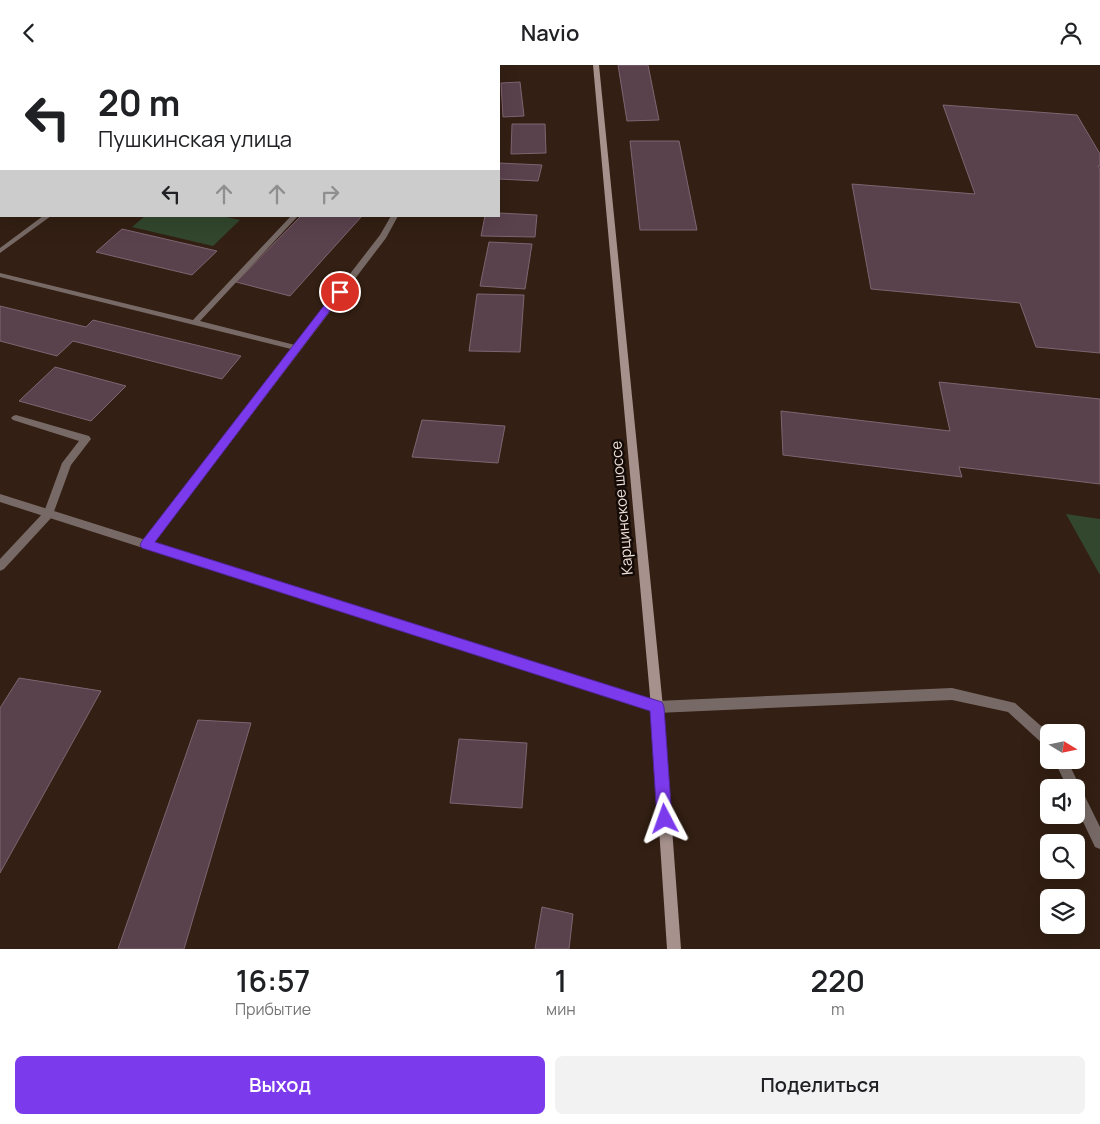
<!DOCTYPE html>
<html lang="ru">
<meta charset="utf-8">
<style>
body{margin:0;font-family:Manrope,sans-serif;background:#f2f2f2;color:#202124;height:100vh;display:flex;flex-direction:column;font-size:19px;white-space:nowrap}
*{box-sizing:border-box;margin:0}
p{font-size:16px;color:#757577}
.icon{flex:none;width:28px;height:28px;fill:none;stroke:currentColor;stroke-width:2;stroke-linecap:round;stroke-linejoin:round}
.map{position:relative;height:884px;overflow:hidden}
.panel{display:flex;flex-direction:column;background:#fff;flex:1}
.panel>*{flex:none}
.hud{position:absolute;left:0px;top:0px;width:500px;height:152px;box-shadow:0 5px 20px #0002;background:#fff;color:#202124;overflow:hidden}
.needle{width:32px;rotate:100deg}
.fabs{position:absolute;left:1040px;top:659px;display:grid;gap:10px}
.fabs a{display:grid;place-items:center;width:45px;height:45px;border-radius:8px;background:#fff;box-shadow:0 5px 20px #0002;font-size:25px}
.pin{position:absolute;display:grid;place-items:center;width:42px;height:42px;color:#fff;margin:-21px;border:2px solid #fff;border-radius:50%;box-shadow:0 1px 5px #0007}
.me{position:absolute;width:55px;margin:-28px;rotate:356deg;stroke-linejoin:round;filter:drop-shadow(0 0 4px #0008)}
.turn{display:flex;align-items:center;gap:18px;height:105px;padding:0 15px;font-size:22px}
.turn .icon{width:65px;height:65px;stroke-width:2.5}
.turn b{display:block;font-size:35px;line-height:42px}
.lanes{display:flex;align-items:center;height:48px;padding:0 15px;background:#0003;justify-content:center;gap:25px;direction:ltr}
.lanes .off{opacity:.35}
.eta{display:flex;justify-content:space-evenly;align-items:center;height:85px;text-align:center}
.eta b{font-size:30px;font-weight:600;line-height:35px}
.cta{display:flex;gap:10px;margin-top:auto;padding:10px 15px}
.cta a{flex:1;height:58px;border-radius:8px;background:#7c3aed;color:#fff;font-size:20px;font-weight:600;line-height:58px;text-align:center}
.cta a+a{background:#f2f2f2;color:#202124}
header{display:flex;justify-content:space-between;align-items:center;height:65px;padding:0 15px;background:#fff;font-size:22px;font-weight:600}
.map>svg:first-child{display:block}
.green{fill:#32472e}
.building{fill:#5a424d;stroke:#7f6471}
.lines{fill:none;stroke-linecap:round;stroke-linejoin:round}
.service{fill:#776a66;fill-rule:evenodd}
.tertiary{fill:#776a66;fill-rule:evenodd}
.secondary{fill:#a6918c;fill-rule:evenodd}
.route{fill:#7c3aed;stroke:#51269a}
.labels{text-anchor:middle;stroke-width:5;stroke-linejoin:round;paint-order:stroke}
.street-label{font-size:15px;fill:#eee0d8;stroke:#140b07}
</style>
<header><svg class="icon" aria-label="back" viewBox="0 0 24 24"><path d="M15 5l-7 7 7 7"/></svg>Navio<svg class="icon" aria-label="person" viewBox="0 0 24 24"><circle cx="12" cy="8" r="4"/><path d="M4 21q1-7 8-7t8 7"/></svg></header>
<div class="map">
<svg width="1100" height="884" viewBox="0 0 1100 884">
<rect width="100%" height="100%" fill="#331f13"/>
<g class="green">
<polygon points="145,151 222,151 240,155 213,181 132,162"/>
<polygon points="1066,449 1100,454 1100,510"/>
</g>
<g class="building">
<polygon points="25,0 64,0 72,1 23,1"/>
<polygon points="618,0 648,0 659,55 627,56"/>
<polygon points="520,17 524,51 503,52 501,18"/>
<polygon points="943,40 1077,50 1100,89 1100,101 1098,101 1100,104 1100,288 1036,282 1020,238 871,224 852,119 975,129"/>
<polygon points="512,59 545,59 546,88 511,89"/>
<polygon points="630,76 679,76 697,165 640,165"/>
<polygon points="499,98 542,100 538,116 499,114"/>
<polygon points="499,148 537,150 535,172 481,171 485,151 499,151"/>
<polygon points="301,151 362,151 290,231 236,217"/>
<polygon points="122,164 217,186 192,210 96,187"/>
<polygon points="489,177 532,179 525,224 480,221"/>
<polygon points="477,229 524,230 520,287 469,286"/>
<polygon points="0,241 86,262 93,255 241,291 222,314 73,276 57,291 0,276"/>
<polygon points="55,302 126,321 91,356 19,336"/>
<polygon points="939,317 1100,334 1100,419 959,402 962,412 783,390 781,346 950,366"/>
<polygon points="422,355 505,361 498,398 412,392"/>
<polygon points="19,613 101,626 0,808 0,643"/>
<polygon points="198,655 251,658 184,884 118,884"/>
<polygon points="459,674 527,678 522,743 450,738"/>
<polygon points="542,842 573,849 569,884 535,884"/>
</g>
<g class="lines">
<g class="service">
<polygon points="0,30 1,31 1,35 0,34"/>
<polygon points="43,151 51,151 0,188 0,183"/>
<polygon points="291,151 298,151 200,256 295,280 380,170 391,151 398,151 386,173 150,483 146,484 142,483 141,480 142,477 291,284 0,212 0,208 193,255"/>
<polygon points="16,350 89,371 91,374 71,400 52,452 4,504 0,506 0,494 44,447 62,398 79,376 13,355 11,353 13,351"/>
<polygon points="952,623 1015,638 1049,668 1049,683 1045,681 1008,647 952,635 657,648 653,646 651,642 653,638 657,636"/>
<polygon points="1054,695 1067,695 1100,762 1100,784 1095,782 1076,742 1076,722 1067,722"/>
</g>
<polygon class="tertiary" points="0,429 657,636 661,638 663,642 661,646 657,648 0,437"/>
<polygon class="secondary" points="593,0 599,0 663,642 681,884 667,884 651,642"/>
</g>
<polygon class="route" points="336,225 343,225 344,227 155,477 662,637 664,642 672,754 670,759 665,761 660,759 657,754 650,646 142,483 140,480 142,476"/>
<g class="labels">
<g class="street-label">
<text transform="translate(622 443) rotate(-95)" y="5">Карцинское шоссе</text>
</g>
</g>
</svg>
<div class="fabs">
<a><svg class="needle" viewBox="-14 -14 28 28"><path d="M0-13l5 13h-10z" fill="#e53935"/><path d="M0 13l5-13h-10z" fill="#757577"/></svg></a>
<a><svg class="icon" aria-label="sound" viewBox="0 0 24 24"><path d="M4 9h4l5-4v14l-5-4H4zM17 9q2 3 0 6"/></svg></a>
<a><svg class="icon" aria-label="search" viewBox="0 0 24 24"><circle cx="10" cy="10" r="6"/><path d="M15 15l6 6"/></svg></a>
<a><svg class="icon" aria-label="layers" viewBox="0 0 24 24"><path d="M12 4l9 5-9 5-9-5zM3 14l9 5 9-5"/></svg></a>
</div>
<div class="pin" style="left:340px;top:227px;background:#d93025"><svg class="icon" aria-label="arrive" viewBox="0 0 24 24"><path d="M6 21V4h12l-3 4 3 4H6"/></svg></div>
<svg class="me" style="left:665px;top:754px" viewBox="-20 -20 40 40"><path d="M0-17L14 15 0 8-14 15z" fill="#7c3aed" stroke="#fff" stroke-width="4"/></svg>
<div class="hud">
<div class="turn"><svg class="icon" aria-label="left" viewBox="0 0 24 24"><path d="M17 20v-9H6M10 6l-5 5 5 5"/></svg><div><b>20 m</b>Пушкинская улица</div></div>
<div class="lanes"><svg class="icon" aria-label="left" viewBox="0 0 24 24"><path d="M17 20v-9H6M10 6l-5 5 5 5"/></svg><svg class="icon off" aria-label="ahead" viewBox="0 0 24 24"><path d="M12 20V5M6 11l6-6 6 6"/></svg><svg class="icon off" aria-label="ahead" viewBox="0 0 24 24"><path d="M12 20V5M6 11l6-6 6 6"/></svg><svg class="icon off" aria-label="right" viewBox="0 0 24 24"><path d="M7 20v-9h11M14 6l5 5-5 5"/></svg></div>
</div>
</div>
<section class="panel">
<div class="eta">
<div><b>16:57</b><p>Прибытие</p></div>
<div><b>1</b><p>мин</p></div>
<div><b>220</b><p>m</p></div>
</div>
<div class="cta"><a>Выход</a><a>Поделиться</a></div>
</section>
